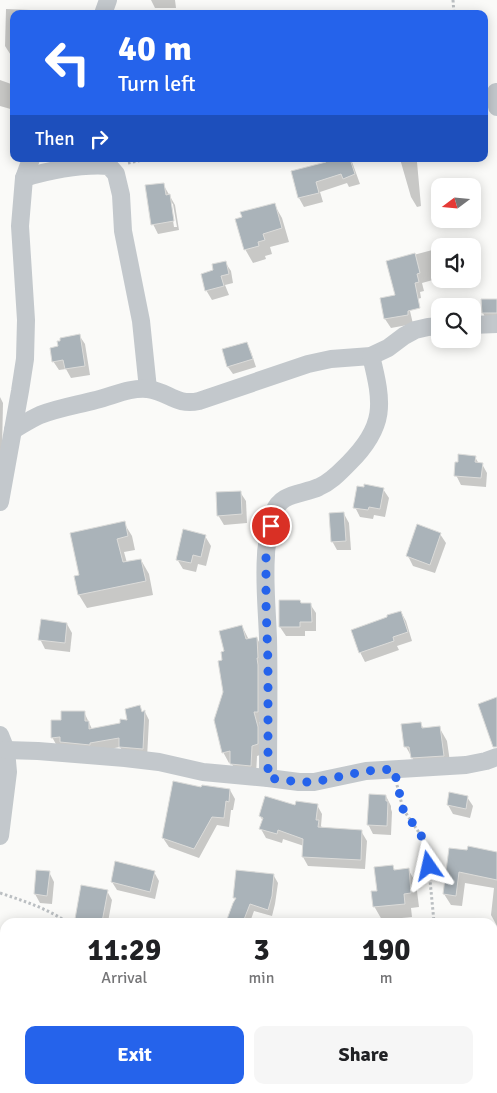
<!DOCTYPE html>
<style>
body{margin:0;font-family:Signika,sans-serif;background:#f6f6f6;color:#202124;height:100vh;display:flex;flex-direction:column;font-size:19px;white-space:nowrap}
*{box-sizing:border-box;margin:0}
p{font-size:16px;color:#757577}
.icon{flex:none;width:28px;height:28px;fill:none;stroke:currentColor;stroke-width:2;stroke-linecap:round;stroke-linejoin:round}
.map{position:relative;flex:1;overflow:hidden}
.drawer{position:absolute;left:0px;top:918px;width:498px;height:176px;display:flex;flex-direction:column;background:#fff;border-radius:15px 15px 0 0;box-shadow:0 2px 12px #0003}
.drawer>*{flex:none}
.top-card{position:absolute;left:10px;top:10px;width:478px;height:152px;border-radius:10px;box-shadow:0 2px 12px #0003;background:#2563eb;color:#fff;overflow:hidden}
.needle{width:32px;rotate:254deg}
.controls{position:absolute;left:431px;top:178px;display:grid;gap:10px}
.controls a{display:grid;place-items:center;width:50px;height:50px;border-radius:10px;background:#fff;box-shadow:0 2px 12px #0003;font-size:25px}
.pin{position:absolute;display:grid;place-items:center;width:42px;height:42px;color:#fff;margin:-21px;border:2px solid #fff;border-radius:50%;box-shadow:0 1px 5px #0007}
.me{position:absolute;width:55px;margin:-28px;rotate:349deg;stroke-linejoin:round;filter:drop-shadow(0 0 4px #0008)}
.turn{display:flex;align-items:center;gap:18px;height:105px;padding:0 25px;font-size:22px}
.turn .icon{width:65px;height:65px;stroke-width:2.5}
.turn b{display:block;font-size:35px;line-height:42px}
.then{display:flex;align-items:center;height:48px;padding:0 25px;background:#0003;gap:10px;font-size:19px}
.eta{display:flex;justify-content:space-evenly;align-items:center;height:85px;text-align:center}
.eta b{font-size:30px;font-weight:700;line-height:35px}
.cta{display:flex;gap:10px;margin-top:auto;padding:10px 25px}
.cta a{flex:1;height:58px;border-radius:10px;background:#2563eb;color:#fff;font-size:20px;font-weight:700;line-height:58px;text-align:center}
.cta a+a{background:#f6f6f6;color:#202124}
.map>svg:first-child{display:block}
.shadow{fill:#0003;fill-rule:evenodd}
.building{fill:#aab3b9;stroke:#dcdcda}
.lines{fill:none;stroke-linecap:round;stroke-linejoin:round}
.path{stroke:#bbbfc2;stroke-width:3;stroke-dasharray:2.5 2.5;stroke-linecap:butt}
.street{stroke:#c3c8cc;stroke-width:18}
.route{stroke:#2563eb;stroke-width:9;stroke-dasharray:0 16.2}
</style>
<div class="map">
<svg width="497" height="1093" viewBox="0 0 497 1093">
<rect width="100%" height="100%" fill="#fafaf8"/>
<g class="shadow">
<polygon points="151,0 175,0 176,8 155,8"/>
<polygon points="6,9 31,10 33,14 14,14 14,60 5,46"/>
<polygon points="0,80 14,85 14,110 0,106"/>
<polygon points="326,159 351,159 360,184 349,187 347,183 320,192 323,202 304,207 299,198 292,172 328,163"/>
<polygon points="400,159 421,159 422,160 417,162 421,206 417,207 411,197"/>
<polygon points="449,159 463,159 451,162"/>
<path d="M163,184L175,205L179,230L158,234L153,224ZM170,201L173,204L177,227H174Z"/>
<polygon points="274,204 282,218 289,242 270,247 272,254 265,256 266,259 253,263 245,249 243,218"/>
<polygon points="470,239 475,249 481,272 479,273 480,279 474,281 474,284 462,287 458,280 451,281 449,279 472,279 472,246 445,246"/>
<polygon points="440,248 440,278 422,283 424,291 420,292 421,298 405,302 410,311 413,324 391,328 385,319 382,302 400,301 387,262"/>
<polygon points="225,262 231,271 233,283 225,285 229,295 212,300 206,290 215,271"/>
<polygon points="497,300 497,317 485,317 483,313"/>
<polygon points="79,335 85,344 90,375 71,378 66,369 59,370 53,361 60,347"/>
<polygon points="247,344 251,352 256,367 233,374 228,367 223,350"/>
<polygon points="0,397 3,403 2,449 0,468"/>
<polygon points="475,457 479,464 482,464 487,473 486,487 461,485 456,475"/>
<polygon points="383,489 389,498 385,517 374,515 373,519 360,517 355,507"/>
<polygon points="240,492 246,501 247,523 224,525 218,515"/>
<polygon points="344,514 349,523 351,550 337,550 332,541"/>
<polygon points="124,523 132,536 135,550 124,552 127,563 141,560 149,574 153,595 87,608 79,595 80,576"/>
<polygon points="440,534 446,543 435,573 413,566 408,556"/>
<polygon points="205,536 211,546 206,566 198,564 196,572 183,569 177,559"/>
<polygon points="302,604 310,604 316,613 316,631 305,631 305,636 286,636 280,627"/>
<polygon points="401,612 406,621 412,641 397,646 399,650 365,662 360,652"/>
<polygon points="67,624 72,633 70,652 45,649 40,639"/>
<polygon points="242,626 249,640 257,638 262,648 263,722 259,722 263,738 263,754 257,756 256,775 237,774 231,762 229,763 223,752 224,661 226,652"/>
<polygon points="140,707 143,713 145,712 149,720 147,758 125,755 120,747 94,752 57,746 52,737 62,721 84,712 92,729 121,724 128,721"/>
<polygon points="420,723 424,729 439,727 447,741 451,769 420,771 406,747"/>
<polygon points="202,788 230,790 235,799 233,810 231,810 229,827 217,825 199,858 169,847 163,838"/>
<polygon points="386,796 391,806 391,809 392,812 391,835 373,834 368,824"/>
<polygon points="467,797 473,806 470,818 453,814 448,805"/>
<polygon points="317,805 322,814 321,826 323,829 361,831 367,841 365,869 308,866 303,857 304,846 283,839 282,843 266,838 261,829 263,821 260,816 296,807"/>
<polygon points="450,849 497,853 497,926 491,915 494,888 465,883 462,906 451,905 444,894"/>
<polygon points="393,866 395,871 408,869 416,883 419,907 411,908 412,917 382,920 374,906"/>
<polygon points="49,872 54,882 52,904 40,903 35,894"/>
<polygon points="154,872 159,881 155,899 117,890 112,882"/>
<polygon points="274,876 278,883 275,904 272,916 254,911 250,922 231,922 229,919 236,901 234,897"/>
<polygon points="107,891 112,900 108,922 79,922 76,919"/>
<rect x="492" y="941" width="5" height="41"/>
<polygon points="3,1060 5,1060 5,1079 1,1072"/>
<polygon points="53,1089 71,1089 79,1090 80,1093 52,1093"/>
<polygon points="143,1089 257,1089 256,1093 247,1092 247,1093 145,1093"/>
<polygon points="385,1089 446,1089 448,1093 385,1093"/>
</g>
<g class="building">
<polygon points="325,159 350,159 355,174 343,179 341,174 316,182 319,193 298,198 291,171 326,162"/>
<polygon points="164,183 166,195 170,194 174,221 151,225 145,185"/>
<polygon points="275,203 282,228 263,234 265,240 258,242 259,246 244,250 235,219 242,217 240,212"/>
<polygon points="415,253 420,273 417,274 419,282 415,283 420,308 408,311 408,315 384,319 380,298 395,295 386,261"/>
<polygon points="226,261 229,274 221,276 224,286 205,291 201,274 213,270 212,264"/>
<polygon points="481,299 497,299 497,313 482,313"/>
<polygon points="80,334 85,366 65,369 63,360 52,362 50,348 58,346 57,341 60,341 60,338"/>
<polygon points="247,342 253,359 227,367 222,349"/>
<polygon points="458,454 476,456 475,462 483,463 481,478 454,476 455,462 458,462"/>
<polygon points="364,484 384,488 380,509 369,507 368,510 353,508 357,486 364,487"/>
<polygon points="241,491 242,514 217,516 216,492"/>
<polygon points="344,512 346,541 331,542 329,513"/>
<polygon points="125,521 128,536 117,539 123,562 141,559 146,581 78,595 74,576 79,575 70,533"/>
<polygon points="417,524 441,533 430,565 406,556"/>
<polygon points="183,529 206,535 201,557 193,555 191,563 176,560"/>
<polygon points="279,600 300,600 301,603 311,603 312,622 300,622 300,627 279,627"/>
<polygon points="401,611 408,632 393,637 394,641 359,653 351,630 387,617 387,615"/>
<polygon points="41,619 67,623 65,643 38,640"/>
<polygon points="242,625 246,639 257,637 258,658 257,658 258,665 258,712 254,712 258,727 258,744 252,746 251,766 230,764 230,751 222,753 214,720 223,692 218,661 222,660 221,652 224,651 219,631"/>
<polygon points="497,697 497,747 493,747 478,704"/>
<polygon points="140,705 142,712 145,710 143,749 119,747 119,738 90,743 90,745 60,742 60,737 51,738 51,720 61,720 61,711 85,711 85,721 89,721 89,729 120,723 120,719 127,720 125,709"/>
<polygon points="421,722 422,728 440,726 444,756 411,758 409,747 404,747 401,724"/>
<polygon points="173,781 201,787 202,785 230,789 229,802 226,801 224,818 212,817 194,849 162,838"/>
<polygon points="449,792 468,796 466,809 447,805"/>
<polygon points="369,794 386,795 386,801 388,801 387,826 367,825"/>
<polygon points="265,796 295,805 296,801 318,804 316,820 319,820 318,827 362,830 361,860 302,857 303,839 278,830 277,834 259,829 263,818 259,816"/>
<polygon points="468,846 497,852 497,880 459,872 456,896 443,894 449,848 467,850"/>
<polygon points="115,861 155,871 150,892 111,882"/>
<polygon points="393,865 394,870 409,868 411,893 404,894 405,904 373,907 371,891 377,891 374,867"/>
<polygon points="36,870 50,871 47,896 34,894"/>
<polygon points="236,870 274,874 272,896 268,910 250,904 243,922 226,922 233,903 236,898 233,898"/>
<polygon points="81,885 108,890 102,922 75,919"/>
</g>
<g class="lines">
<g class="path">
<polyline points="453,0 454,14"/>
<polyline points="235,159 264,160 267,159"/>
<polyline points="128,163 147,159"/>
<polyline points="397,785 403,809 422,837 427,849 434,922"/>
<path d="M0,893C24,901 46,908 67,922"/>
<polyline points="253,1093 256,1089"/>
</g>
<g class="street">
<polyline points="103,14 108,0"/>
<polyline points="496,92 497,107"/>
<path d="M24,178C51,170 81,164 109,166L116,174L121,195L123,231L141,321L148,389"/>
<polyline points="472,325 497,324"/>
<path d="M13,430C22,425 31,419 40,415C58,408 77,405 96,400C113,396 130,387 148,389C169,392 176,406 199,401L308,364L331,359L371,356L388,348L404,336L415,330L428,327L440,326"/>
<polyline points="0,502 20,391 25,359 26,320 20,226 24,178 31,159"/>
<polyline points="0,735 6,750 8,772 0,836"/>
<polyline points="6,750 38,751 125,758 159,762 203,772 268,778 299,782 314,782 366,771 466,765 486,761 497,757"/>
<path d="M268,778C268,731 269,684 268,638C267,610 264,582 266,555C266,547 268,539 270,532C271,526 271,519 273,514C280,492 302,495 319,487C331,482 340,472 349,463C386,426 383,404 371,356"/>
<polyline points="492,1005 497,1003"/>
</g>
</g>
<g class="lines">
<polyline class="route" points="271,526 266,553 266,603 268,663 268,778 299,782 314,782 366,771 394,769 403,809 422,837 427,849 429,866"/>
</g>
</svg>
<div class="controls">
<a><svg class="needle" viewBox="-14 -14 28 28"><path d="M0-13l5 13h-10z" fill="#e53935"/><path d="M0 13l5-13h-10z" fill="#757577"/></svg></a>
<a><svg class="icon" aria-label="sound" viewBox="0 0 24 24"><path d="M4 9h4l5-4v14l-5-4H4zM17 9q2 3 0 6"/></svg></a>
<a><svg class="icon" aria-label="search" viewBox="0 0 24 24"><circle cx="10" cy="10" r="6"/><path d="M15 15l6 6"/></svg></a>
</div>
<div class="pin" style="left:271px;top:526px;background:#d93025"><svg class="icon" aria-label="arrive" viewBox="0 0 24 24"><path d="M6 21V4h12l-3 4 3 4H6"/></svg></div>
<svg class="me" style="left:429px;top:866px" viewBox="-20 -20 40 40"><path d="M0-17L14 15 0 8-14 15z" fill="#2563eb" stroke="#fff" stroke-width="4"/></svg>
<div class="top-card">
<div class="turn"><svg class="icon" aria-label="left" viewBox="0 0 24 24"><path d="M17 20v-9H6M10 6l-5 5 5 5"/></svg><div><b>40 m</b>Turn left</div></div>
<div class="then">Then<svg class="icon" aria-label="right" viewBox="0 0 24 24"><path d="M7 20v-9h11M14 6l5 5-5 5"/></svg></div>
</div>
<section class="drawer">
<div class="eta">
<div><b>11:29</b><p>Arrival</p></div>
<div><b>3</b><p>min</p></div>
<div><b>190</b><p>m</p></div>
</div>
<div class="cta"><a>Exit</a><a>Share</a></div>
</section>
</div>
